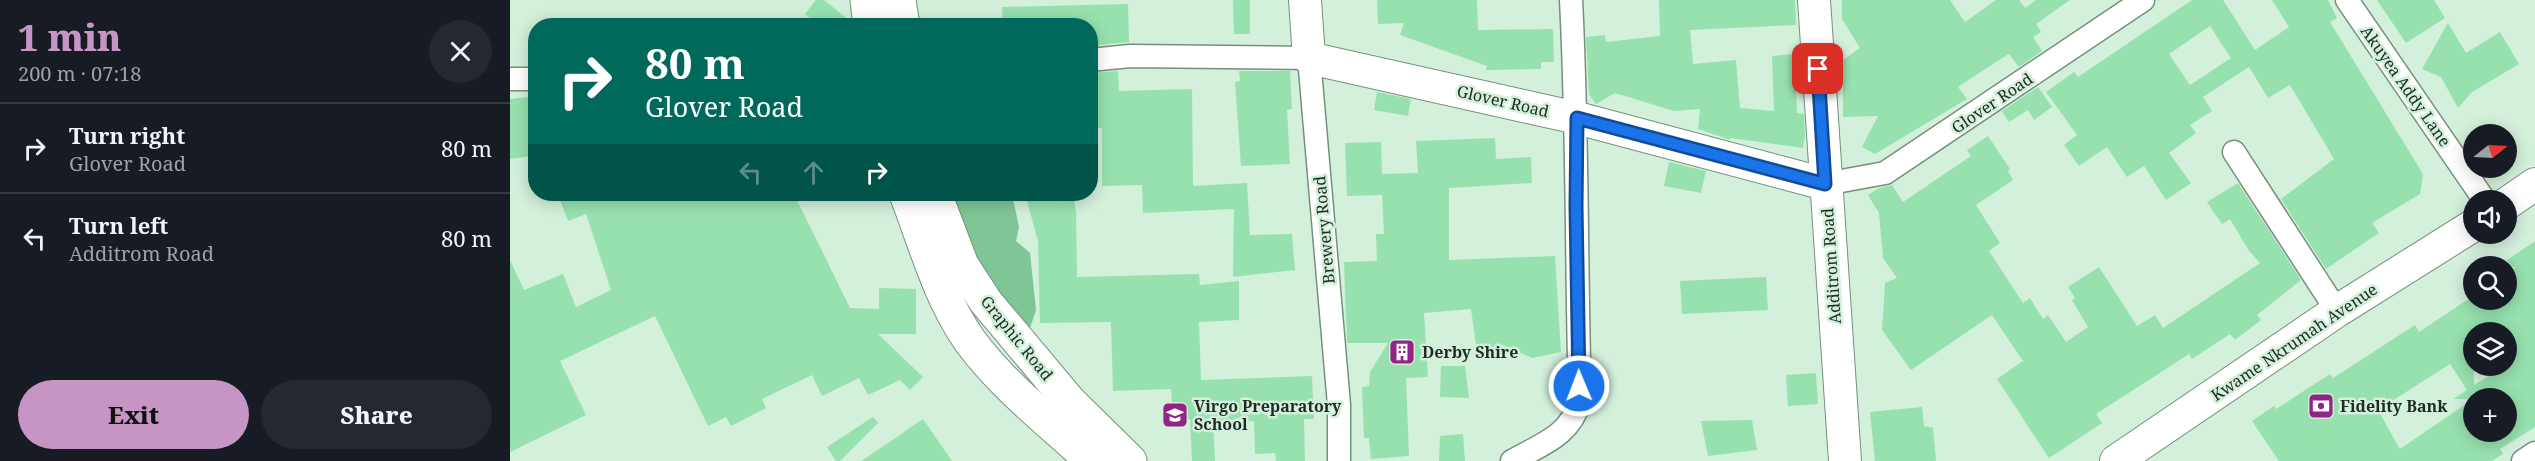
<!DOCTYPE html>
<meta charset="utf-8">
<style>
body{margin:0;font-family:"Noto Serif",serif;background:#242831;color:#f1f3f6;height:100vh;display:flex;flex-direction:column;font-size:22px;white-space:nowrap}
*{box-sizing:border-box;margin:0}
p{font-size:20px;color:#9ea1a6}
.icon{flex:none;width:33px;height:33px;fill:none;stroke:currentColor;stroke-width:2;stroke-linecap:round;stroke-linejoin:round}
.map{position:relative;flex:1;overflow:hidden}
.panel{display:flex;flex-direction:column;background:#171b24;width:510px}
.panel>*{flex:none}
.banner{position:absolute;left:18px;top:18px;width:570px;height:183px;border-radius:24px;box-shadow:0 3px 15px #0003;background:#00695c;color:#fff;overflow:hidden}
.needle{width:39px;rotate:72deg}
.buttons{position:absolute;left:1953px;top:124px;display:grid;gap:12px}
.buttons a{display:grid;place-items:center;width:54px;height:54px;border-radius:50%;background:#171b24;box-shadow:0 3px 15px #0003;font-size:30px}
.pin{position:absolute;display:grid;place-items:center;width:51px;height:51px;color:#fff;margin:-26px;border-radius:12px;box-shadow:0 3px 9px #0006}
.me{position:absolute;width:66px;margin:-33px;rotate:359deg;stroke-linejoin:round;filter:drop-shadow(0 0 4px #0008)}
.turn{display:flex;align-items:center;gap:21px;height:126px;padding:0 18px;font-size:27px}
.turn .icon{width:78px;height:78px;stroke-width:2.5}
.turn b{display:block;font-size:42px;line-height:51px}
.lanes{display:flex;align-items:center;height:57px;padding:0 18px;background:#0003;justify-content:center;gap:30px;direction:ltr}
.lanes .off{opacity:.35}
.round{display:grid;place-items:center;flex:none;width:63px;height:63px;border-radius:32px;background:#242831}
.overview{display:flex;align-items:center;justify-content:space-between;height:102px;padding:0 18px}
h1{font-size:36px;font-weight:800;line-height:45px;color:#c795c3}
.cta{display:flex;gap:12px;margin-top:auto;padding:12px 18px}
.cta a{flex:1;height:69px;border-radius:36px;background:#c795c3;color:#111;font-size:24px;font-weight:800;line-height:69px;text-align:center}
.cta a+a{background:#242831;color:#f1f3f6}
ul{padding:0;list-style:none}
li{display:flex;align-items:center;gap:18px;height:90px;padding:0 18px;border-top:2px solid #363941}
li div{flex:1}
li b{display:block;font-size:22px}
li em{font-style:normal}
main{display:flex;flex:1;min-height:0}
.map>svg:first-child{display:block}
.forest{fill:#7ec696}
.building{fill:#97e1af;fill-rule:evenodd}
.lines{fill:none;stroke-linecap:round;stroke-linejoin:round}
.street-casing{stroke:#76907e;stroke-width:25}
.secondary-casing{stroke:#76907e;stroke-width:34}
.primary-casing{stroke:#76907e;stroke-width:35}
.street{stroke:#fff;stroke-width:22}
.secondary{stroke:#fff;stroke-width:32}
.primary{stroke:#fff;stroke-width:33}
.route-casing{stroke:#114b97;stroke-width:15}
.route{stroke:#1a73e8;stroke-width:10}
.labels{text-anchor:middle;stroke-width:5;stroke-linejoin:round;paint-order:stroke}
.street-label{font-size:16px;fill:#1f2a23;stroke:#d3f0db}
.poi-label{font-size:16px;font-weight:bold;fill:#1f2a23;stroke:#d3f0db;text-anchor:start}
</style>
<main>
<section class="panel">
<div class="overview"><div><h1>1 min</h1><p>200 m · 07:18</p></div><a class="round"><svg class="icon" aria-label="close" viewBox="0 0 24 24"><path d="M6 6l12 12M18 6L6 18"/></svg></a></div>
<ul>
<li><svg class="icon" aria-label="right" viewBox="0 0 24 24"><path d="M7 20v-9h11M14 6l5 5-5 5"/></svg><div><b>Turn right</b><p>Glover Road</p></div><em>80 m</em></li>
<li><svg class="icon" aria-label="left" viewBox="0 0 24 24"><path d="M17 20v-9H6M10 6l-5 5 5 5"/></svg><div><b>Turn left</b><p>Additrom Road</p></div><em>80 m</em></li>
</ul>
<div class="cta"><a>Exit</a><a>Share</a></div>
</section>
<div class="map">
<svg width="2025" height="461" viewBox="0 0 2025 461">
<rect width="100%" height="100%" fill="#d3f0db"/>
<polygon class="forest" points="437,194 502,194 509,227 506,241 520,253 526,310 517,337 486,304"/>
<g class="building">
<polygon points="306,0 314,0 341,22 341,26 309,26 295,14"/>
<polygon points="723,0 740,0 740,34 724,34"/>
<polygon points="867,0 967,0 968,30 1043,29 1044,62 1031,62 1031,69 976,70 977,66 890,35 894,23 868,24"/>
<polygon points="1149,0 1285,0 1286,25 1180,30 1183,64 1226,60 1230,108 1264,111 1262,56 1285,54 1287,113 1294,114 1295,135 1293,148 1220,138 1220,140 1206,135 1188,129 1190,109 1164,111 1105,93 1086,104 1079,94 1076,37 1095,35 1096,42 1150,36"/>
<polygon points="1332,0 1440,0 1455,22 1486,0 1509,0 1515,8 1526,0 1560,0 1526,24 1531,32 1523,37 1532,51 1509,67 1499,54 1492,58 1448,87 1457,99 1365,154 1352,147 1368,116 1333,117 1333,60 1350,48 1332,19"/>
<path d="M1682,0H1713L1745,50L1779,27L1762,0H1818L1827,18L1820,22L1913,174L1910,194L1862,223L1869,233L1816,269L1771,199L1824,159L1780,85L1758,98L1739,67L1693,97L1702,111L1680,125L1686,133L1659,153L1681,183L1656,200L1634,166L1617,177L1597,147L1569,166L1554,145L1567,135L1536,92L1564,72L1568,77ZM1700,26L1721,58L1680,85L1659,54Z"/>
<polygon points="1867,0 1924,0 1935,18 1896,43"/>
<polygon points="618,4 619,42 580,46 580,26 493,26 492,7"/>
<polygon points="1938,23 1956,53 1990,32 2009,64 1962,92 1948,108 1931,77 1912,69"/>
<polygon points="608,71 609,91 682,89 683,186 737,183 740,235 782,234 785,270 723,277 724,209 633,213 632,185 592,186 592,128 580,128 580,73"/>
<polygon points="729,71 780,71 782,109 777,110 780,164 731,166 725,82 730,81"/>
<polygon points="1528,87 1542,107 1524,120 1518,110 1499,122 1492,111"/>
<polygon points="867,92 901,99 898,116 864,110"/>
<polygon points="26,96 26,141 20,141 22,156 0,159 0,99"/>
<polygon points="1478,136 1500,169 1498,171 1503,180 1466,205 1490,243 1479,251 1513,303 1520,298 1533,319 1538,315 1556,342 1578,327 1562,300 1565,298 1558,287 1589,267 1627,326 1645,315 1653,328 1750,263 1739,251 1720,219 1712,224 1697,202 1728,183 1791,280 1747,315 1751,320 1725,340 1720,334 1682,359 1679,354 1586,414 1592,423 1539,458 1487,379 1513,361 1482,315 1401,370 1372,330 1375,283 1387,278 1373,258 1369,213 1358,195 1369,188 1382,185 1393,202 1461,156 1457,150"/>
<polygon points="985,138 986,159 1021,157 1022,183 939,188 939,260 1045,256 1051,352 1022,358 988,343 985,351 967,352 961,309 914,313 918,377 896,378 899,456 861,459 859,438 854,438 852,387 859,386 860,372 878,343 837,343 834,262 867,261 866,234 874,234 872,195 837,196 835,143 871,142 872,174 908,173 906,141"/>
<polygon points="1159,162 1196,171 1191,193 1154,186"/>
<polygon points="48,194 284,194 340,308 369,309 369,288 406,289 406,334 368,334 413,377 400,390 390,380 358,395 349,378 312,396 302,375 252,399 256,408 221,426 216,417 198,426 145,316 50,361 76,415 0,452 0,260 14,290 53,274 66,307 101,290 76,214 58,221"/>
<polygon points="515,194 563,194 566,212 567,277 689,274 690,285 729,281 729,320 689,322 691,380 802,376 804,419 794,419 795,461 766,461 765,453 745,454 744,421 703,423 705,461 682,461 680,419 663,420 661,389 603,391 601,322 530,323 528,241"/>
<path d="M2025,241V427L1990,449L1993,454L1982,461H1769L1742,421L1764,406L1766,409L1820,374L1823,378L1905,325L1909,332L1957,300H1996V274L2006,267H1987ZM1964,333H1996V366L1964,385ZM1940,364L1957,390L1943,399H1963L1890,449L1868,410ZM1964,399H1996V432H1964Z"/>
<polygon points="1256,277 1258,310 1172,314 1170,281"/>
<polygon points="931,366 955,366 959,398 930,397"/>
<polygon points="1306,373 1308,404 1278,406 1276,375"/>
<polygon points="1412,407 1414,426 1423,428 1426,461 1365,461 1360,412"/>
<polygon points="363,417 368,423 330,461 326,461 317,447"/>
<polygon points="413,419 442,461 351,461 375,445"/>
<polygon points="1242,420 1247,450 1198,456 1191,421"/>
<polygon points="953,434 955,461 929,461 930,436"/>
</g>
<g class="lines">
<defs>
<g id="street">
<polyline points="1837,0 1975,201"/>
<polyline points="580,60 620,56 799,58 829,405 829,461"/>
<polyline points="0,79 26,79"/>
<polyline points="1724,152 1827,311"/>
<polyline points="1315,184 1375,173 1633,0"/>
<path d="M1002,461C1032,444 1060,436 1070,401C1066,267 1068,133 1061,0"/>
<polyline points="2013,461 2025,453"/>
</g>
<g id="secondary">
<polyline points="795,0 799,58 1067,118 1315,184"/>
<polyline points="1304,0 1335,461"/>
<polyline points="1996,204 2025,184"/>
<polyline points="1606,461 1827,311 1964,225"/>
</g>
<g id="primary">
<polyline points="357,0 360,26"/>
<polyline points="389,0 393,26"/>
<path d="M396,194C415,243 429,297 460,341C493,386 541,423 582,461"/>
<polyline points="425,194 452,265 476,302 560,402 620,461"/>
</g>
</defs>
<use href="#street" class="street-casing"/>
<use href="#secondary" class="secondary-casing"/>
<use href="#primary" class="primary-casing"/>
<use href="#street" class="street"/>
<use href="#secondary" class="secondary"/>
<use href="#primary" class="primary"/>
</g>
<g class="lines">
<defs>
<polyline id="route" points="1069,386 1066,206 1067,118 1315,184 1308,69"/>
</defs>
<use href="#route" class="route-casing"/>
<use href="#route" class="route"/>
</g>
<defs>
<symbol id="building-square" viewBox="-11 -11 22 22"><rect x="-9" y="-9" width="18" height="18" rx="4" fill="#932384" stroke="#d3f0db"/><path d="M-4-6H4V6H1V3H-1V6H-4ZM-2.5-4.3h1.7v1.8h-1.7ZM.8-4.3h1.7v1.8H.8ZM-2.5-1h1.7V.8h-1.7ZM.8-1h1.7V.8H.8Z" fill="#fff"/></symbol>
<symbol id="bank-square" viewBox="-11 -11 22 22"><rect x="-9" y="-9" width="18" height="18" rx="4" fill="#932384" stroke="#d3f0db"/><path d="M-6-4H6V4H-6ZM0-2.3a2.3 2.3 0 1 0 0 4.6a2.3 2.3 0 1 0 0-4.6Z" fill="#fff"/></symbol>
<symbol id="school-square" viewBox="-11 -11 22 22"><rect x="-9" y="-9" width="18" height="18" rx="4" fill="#932384" stroke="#d3f0db"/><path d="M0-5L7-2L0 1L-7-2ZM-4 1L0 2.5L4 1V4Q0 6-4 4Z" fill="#fff"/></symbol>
</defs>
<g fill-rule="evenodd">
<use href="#building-square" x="877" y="337" width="30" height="30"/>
<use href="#bank-square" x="1796" y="391" width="30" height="30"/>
<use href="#school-square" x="650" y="400" width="30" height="30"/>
</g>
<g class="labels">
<g class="street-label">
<text transform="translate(1896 86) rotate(55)" y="6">Akuyea Addy Lane</text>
<text transform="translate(993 101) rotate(13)" y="6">Glover Road</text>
<text transform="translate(1482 103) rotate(-34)" y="6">Glover Road</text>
<text transform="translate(814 230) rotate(-95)" y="6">Brewery Road</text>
<text transform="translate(1321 266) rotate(-94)" y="6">Additrom Road</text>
<text transform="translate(507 338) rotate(51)" y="6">Graphic Road</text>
<text transform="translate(1784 342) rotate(-34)" y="6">Kwame Nkrumah Avenue</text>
</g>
<g class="poi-label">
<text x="912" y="358">Derby Shire</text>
<text x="684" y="412">Virgo Preparatory<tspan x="684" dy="18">School</tspan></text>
<text x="1830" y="412">Fidelity Bank</text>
</g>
</g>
</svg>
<div class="buttons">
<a><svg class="needle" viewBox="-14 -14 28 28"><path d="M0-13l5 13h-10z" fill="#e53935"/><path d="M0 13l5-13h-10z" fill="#9ea1a6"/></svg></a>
<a><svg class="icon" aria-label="sound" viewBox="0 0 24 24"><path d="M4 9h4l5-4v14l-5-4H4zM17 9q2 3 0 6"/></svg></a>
<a><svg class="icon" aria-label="search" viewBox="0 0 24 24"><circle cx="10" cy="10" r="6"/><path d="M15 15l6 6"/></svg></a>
<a><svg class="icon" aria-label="layers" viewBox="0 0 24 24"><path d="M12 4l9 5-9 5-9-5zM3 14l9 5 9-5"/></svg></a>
<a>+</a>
</div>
<div class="pin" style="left:1308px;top:69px;background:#d93025"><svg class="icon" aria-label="arrive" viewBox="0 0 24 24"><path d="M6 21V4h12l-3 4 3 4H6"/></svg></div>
<svg class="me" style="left:1069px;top:386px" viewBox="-20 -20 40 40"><circle r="17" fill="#1a73e8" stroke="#fff" stroke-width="3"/><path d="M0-11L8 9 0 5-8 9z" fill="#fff"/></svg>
<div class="banner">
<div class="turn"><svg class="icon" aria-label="right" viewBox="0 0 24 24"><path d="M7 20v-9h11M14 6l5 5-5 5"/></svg><div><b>80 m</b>Glover Road</div></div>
<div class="lanes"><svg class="icon off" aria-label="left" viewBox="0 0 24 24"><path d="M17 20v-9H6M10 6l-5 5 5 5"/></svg><svg class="icon off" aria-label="ahead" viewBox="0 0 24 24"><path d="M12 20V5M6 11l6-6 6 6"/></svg><svg class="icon" aria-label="right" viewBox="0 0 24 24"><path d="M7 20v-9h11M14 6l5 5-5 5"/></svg></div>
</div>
</div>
</main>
